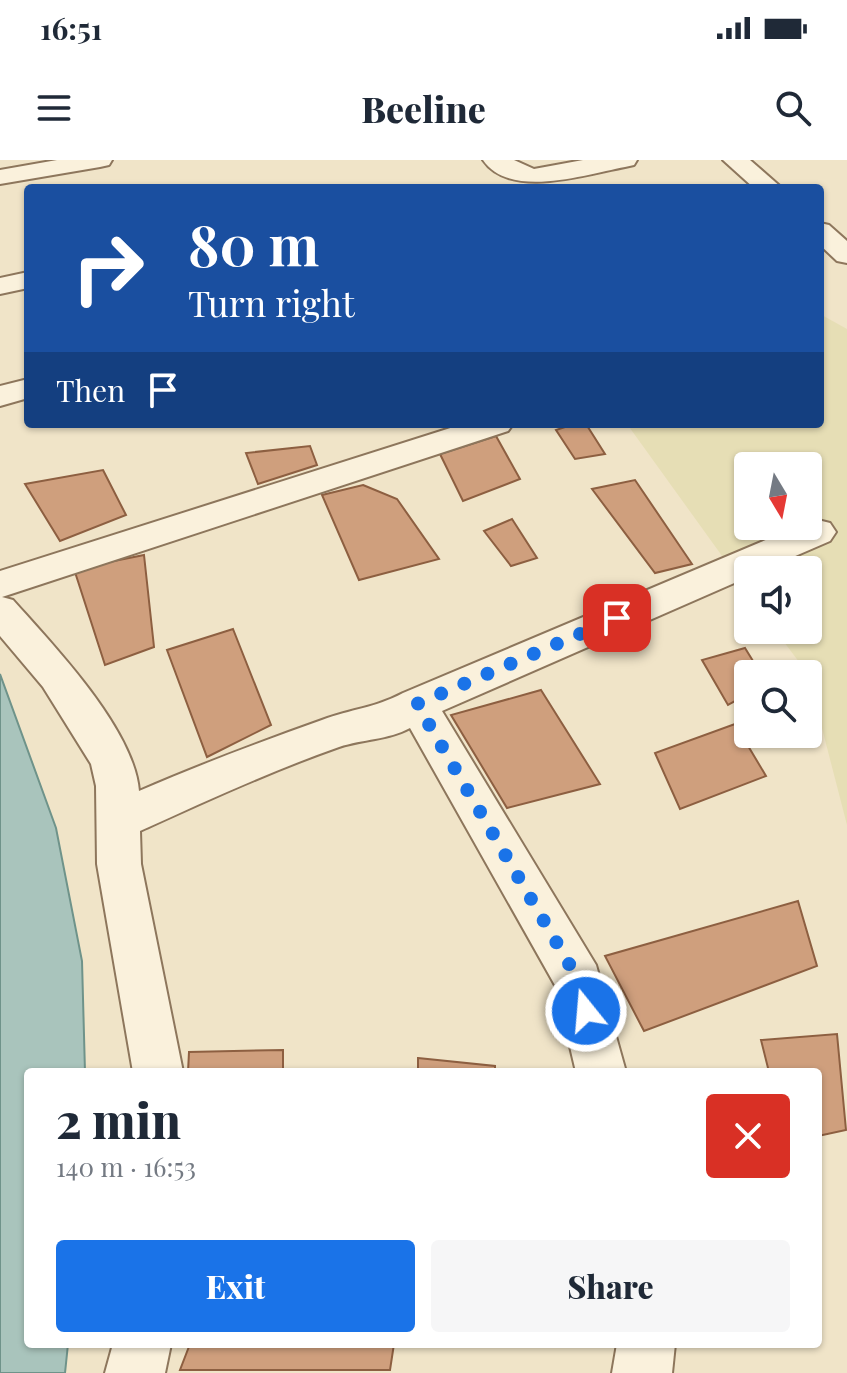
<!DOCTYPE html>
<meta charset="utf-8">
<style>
body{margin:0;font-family:"Playfair Display",serif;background:#f6f6f7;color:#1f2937;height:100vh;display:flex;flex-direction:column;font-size:30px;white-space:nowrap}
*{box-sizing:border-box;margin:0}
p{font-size:26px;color:#747a83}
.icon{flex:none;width:44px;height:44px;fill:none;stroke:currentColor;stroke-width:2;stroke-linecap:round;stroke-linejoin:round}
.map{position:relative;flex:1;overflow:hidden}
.side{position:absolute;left:24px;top:908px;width:798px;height:280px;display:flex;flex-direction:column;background:#fff;border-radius:8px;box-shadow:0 2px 6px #0004}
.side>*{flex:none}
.banner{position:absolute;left:24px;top:24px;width:800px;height:244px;border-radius:8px;box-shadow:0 2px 6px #0004;background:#1a4fa0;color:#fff;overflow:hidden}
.needle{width:52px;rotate:170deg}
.controls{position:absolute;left:734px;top:292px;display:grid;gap:16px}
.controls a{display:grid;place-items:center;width:88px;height:88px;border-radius:8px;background:#fff;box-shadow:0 2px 6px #0004;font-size:40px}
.pin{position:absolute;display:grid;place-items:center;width:68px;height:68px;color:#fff;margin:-34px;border-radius:16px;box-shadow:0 4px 12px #0006}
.me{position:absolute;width:88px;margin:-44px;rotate:343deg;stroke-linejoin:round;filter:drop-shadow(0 0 6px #0008)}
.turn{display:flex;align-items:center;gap:28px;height:168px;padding:0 32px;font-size:36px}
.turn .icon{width:104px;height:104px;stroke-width:2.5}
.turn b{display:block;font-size:56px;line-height:68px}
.then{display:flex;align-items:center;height:76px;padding:0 32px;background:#0003;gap:16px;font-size:30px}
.round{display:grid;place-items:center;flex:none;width:84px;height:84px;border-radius:8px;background:#f6f6f7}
.overview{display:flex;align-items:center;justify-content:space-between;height:136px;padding:0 32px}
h1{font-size:48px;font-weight:800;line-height:60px}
.cta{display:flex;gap:16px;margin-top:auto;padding:16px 32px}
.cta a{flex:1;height:92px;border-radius:8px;background:#1a73e8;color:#fff;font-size:32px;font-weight:800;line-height:92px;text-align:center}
.cta a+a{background:#f6f6f7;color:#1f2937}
.status{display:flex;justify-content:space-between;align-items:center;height:56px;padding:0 40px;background:#fff;direction:ltr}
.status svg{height:22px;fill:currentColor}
header{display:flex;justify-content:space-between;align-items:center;height:104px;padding:0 32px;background:#fff;font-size:36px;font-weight:800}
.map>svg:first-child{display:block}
.farmland{fill:#e6deb5;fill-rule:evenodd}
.water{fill:#a9c4bc;stroke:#6f938a;stroke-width:2}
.building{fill:#cf9f7d;stroke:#8d5f41;stroke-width:2}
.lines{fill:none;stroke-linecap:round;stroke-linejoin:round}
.minor-casing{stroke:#8d765c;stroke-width:4}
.minor{fill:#faf1dc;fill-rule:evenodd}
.route{stroke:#1a73e8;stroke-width:14;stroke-dasharray:0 25.2}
</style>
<div class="status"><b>16:51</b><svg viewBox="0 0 49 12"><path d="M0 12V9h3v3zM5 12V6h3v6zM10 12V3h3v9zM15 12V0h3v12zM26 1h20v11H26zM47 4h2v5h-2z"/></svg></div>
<header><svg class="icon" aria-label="menu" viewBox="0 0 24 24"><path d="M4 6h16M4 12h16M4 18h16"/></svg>Beeline<svg class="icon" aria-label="search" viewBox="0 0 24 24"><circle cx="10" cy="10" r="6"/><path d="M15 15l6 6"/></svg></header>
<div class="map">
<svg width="847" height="1213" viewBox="0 0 847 1213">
<rect width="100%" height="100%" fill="#f0e4c8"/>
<path class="farmland" d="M820,154L847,169V665L808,514L775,470H808V410H748V432L627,264H820ZM748,306H808V366H748Z"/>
<polygon class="water" points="0,514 56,668 82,801 85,912 28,912 28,1184 68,1184 65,1213 0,1213"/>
<g class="building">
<polygon points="574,264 586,264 605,294 575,299 556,270"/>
<polygon points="496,276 520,319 463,341 440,294"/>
<polygon points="310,286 317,305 258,324 246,293"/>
<polygon points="103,310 126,355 60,381 25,324"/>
<polygon points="635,320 692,404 655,413 592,329"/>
<polygon points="363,325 397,339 439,399 359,420 322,335"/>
<polygon points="512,359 537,398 511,406 484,371"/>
<polygon points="144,395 154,487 105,505 74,409"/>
<polygon points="233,469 271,565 207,597 167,490"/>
<polygon points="745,488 761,514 748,514 748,534 728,545 702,500"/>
<polygon points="541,530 600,624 507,648 451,555"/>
<polygon points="735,564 766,616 680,649 655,593"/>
<polygon points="798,741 817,806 644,871 605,796"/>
<polygon points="837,874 846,970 818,976 818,912 769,912 761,880"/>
<polygon points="283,890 283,912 188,912 189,892"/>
<polygon points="418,898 495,906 495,912 418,912"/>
<polygon points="190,1184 394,1184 390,1210 180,1210"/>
</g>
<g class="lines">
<defs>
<g id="minor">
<polygon points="57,0 112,0 109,5 100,7 0,24 0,10"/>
<path d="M483,0H514L534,9L583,0H637L634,5L625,7C587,14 510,40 483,0Z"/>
<polygon points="723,0 750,0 782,28 754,28"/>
<polygon points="820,63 829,65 847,81 847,103 837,101 820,85"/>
<polygon points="28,112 28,128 0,134 0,118"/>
<polygon points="28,219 28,238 0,246 0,226"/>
<path d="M463,264H513L508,271L2,437L13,440C54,486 134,569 139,631C199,605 260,582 322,560C351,549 375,548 403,533L799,366H808V363L818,360L830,363L836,372L830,381L763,410H748V417L442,551L596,805L626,912H576L556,827L410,568C388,580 363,579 339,587C271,611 206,641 140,671L141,704L183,912H133L97,704L96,626L91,604L43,527L0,476V411Z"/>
<polygon points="113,1184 171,1184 165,1213 105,1213"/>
<polygon points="617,1184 675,1184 672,1213 612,1213"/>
</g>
</defs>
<use href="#minor" class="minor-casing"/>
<use href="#minor" class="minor"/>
</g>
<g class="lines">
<polyline class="route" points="586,851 579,821 417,544 617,458"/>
</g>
</svg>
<div class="controls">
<a><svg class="needle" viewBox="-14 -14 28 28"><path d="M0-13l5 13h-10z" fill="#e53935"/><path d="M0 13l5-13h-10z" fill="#747a83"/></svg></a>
<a><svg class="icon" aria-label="sound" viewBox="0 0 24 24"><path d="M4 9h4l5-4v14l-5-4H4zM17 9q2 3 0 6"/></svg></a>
<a><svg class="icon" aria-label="search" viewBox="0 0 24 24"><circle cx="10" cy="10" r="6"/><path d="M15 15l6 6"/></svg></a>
</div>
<div class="pin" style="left:617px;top:458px;background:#d93025"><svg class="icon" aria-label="arrive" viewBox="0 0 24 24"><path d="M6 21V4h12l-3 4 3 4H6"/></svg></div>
<svg class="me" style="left:586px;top:851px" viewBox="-20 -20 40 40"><circle r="17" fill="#1a73e8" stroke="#fff" stroke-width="3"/><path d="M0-11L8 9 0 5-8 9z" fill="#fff"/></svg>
<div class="banner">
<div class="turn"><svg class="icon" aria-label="right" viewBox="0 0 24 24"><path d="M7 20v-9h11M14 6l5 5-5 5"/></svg><div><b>80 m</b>Turn right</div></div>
<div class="then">Then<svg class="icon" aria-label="arrive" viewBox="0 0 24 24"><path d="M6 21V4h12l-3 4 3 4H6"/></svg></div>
</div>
<section class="side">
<div class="overview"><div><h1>2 min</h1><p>140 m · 16:53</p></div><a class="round" style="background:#d93025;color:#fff"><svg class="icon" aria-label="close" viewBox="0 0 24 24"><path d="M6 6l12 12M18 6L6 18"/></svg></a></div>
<div class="cta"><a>Exit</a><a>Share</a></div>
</section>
</div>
